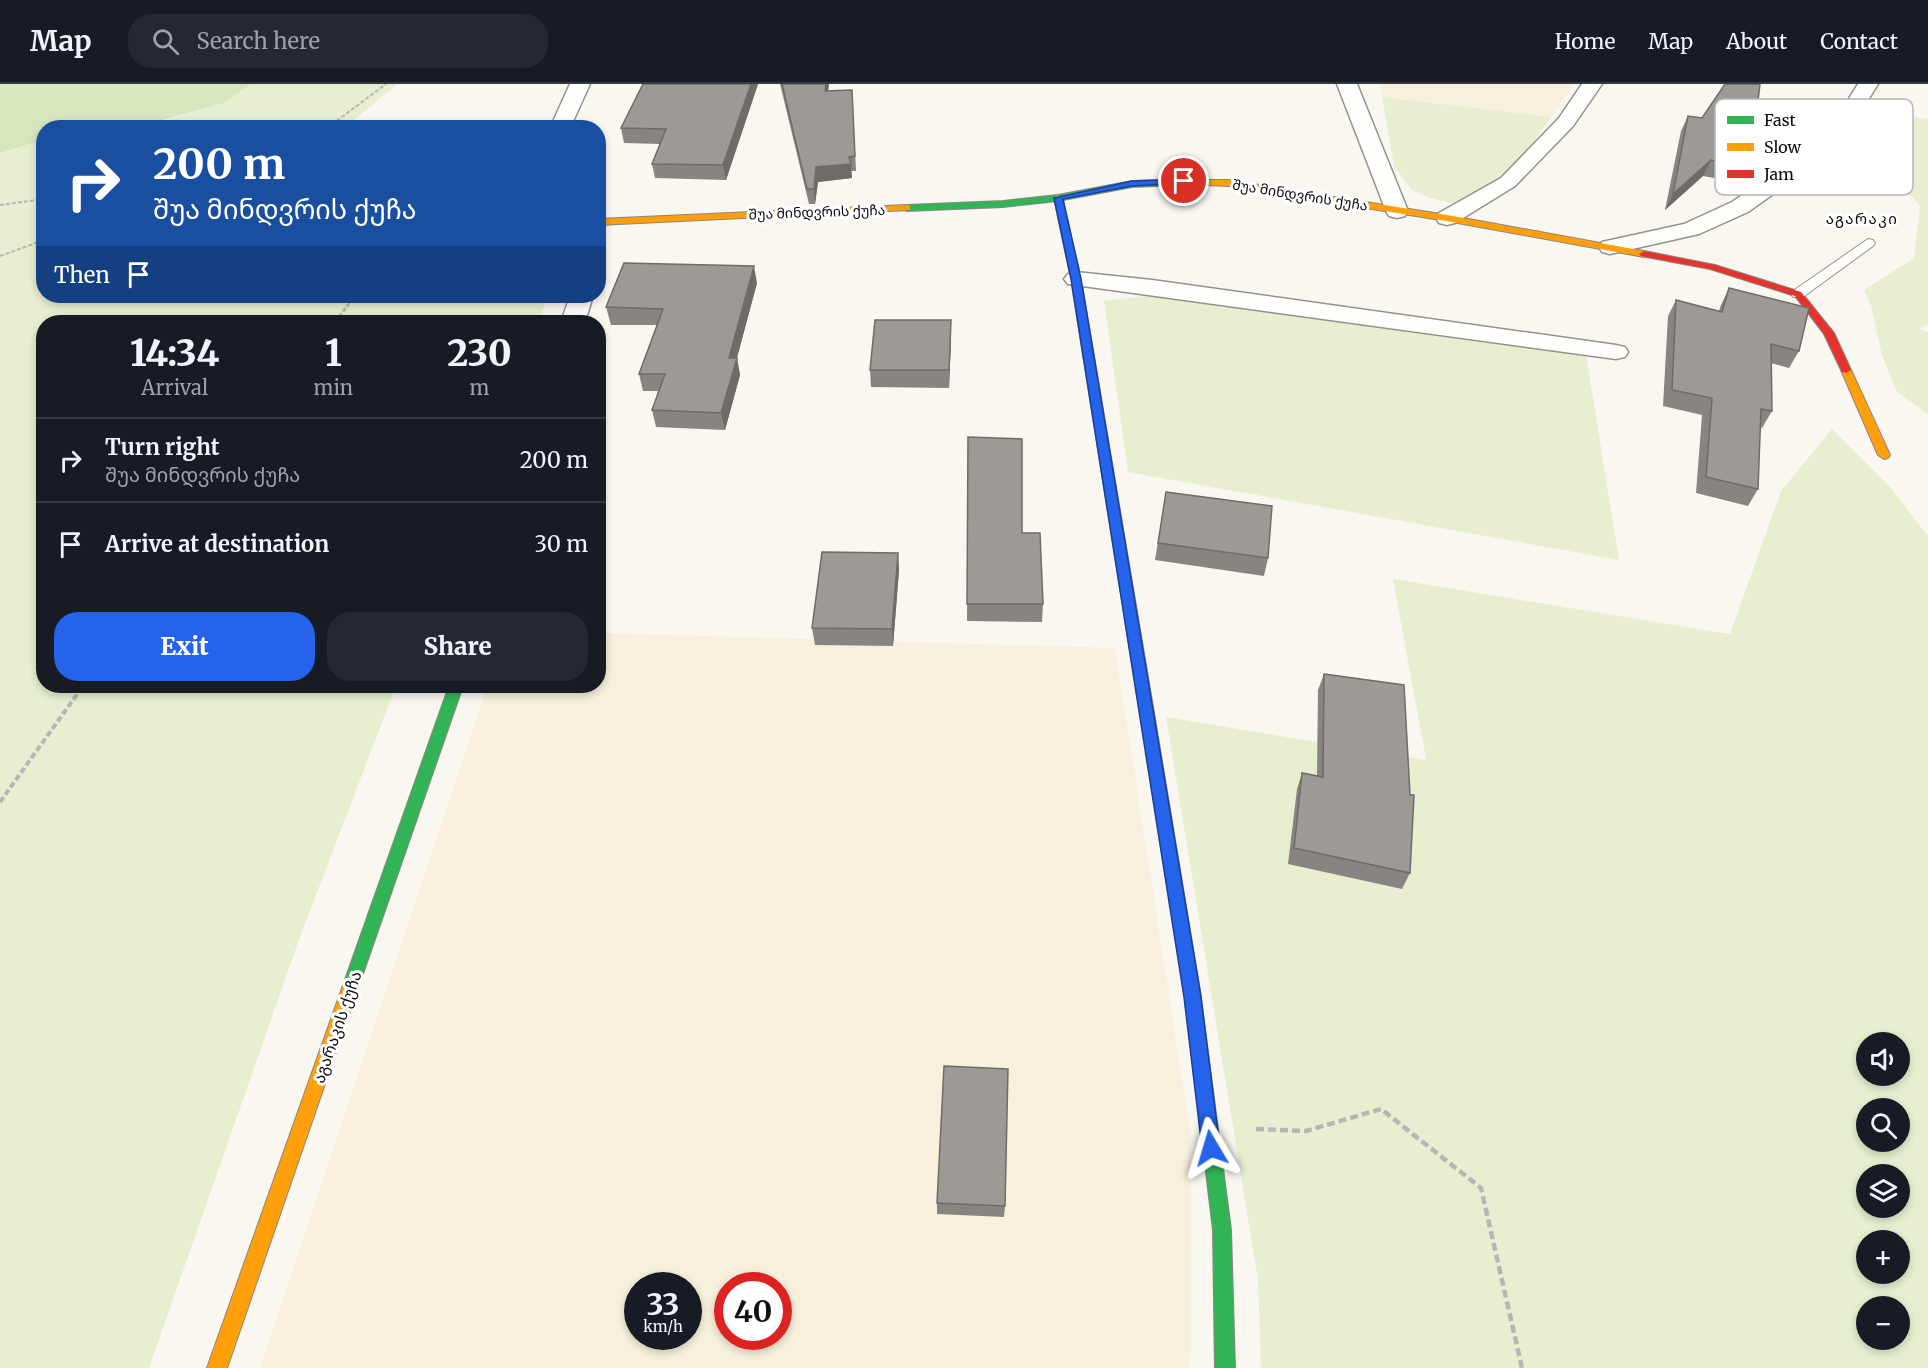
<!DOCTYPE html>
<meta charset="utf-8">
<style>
body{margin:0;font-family:Merriweather,"Noto Sans Georgian",serif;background:#242831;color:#f1f3f6;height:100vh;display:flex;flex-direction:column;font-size:22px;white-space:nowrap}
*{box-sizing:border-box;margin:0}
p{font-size:20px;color:#9ea1a6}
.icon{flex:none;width:33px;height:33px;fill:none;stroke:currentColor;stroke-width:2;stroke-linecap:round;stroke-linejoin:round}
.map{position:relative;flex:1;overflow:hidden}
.panel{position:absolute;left:36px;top:231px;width:570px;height:378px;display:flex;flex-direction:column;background:#171b24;border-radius:24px;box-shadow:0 3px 9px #0003}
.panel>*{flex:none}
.guide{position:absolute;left:36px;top:36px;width:570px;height:183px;border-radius:24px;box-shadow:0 3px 9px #0003;background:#1a4fa0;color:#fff;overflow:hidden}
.tools{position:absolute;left:1856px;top:948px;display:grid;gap:12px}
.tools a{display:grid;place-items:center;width:54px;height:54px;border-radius:50%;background:#171b24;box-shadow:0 3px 9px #0003;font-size:30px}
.speed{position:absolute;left:624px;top:1188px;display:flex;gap:12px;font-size:30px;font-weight:700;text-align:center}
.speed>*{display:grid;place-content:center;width:78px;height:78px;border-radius:50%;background:#171b24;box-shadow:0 3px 9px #0003;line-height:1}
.speed small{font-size:15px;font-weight:400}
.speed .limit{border:9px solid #d22;background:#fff;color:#111}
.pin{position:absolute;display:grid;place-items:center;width:51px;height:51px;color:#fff;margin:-26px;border:3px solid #fff;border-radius:50%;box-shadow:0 2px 6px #0007}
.me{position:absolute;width:66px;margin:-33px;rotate:353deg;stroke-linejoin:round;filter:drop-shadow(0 0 4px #0008)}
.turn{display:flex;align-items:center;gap:21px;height:126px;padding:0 18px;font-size:27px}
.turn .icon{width:78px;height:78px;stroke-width:2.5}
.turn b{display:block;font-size:42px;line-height:51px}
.then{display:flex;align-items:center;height:57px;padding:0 18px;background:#0003;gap:12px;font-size:22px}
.eta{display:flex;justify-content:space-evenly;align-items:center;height:102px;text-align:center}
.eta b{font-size:36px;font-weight:800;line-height:42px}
.primary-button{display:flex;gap:12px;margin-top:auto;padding:12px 18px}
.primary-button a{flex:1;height:69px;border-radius:24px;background:#2563eb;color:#fff;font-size:24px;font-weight:800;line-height:69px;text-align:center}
.primary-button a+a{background:#242831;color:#f1f3f6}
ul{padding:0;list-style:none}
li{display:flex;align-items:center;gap:18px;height:84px;padding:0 18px;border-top:2px solid #363941}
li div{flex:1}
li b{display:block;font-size:22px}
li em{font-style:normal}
header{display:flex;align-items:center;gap:36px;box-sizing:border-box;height:84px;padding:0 30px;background:#171b24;border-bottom:2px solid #363941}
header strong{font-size:28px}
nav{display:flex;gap:33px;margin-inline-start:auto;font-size:21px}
.search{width:420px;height:54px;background:#242831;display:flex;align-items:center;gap:15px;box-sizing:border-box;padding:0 21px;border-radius:24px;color:#9ea1a6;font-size:22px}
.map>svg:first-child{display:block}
.farmland{fill:#f7f0dc;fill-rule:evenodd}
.green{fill:#e7efd0;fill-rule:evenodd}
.forest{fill:#d8e6be}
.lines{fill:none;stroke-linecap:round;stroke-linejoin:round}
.lane-casing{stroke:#93928f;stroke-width:2}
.street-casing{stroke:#93928f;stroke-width:3}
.fast-casing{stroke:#8a8885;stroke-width:2}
.slow-casing{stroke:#8a8885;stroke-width:2}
.jam-casing{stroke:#8a8885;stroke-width:2}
.path-far3{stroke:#b7b6b5;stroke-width:2;stroke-dasharray:4 2;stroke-linecap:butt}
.path-far2{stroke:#b7b6b5;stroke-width:3;stroke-dasharray:4.5 2;stroke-linecap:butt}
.path-far1{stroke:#b7b6b5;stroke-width:4;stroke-dasharray:6 3;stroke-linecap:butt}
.path{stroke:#b7b6b5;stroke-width:4.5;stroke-dasharray:8 4;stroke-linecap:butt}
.lane{fill:#fefefd;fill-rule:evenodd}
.street{fill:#fefefd;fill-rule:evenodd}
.fast{fill:#30b455;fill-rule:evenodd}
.slow{fill:#ff9f0a;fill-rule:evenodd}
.jam{fill:#e5322d;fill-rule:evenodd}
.wall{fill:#878481}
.shaded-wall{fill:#6e6c69}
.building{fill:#9d9a96;stroke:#6e6c69;stroke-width:1.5}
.route{fill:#2563eb;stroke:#184099;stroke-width:1.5}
.labels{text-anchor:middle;stroke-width:6;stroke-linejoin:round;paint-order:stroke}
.far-street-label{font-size:14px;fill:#0c0c0c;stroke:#fff}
.far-neighbourhood-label{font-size:15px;letter-spacing:1.5px;fill:#0c0c0c;stroke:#fff}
.street-label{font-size:16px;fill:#0c0c0c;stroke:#fff}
.key{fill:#fff;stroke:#b6b6b6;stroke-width:1.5}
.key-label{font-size:16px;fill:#0c0c0c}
</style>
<header>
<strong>Map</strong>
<div class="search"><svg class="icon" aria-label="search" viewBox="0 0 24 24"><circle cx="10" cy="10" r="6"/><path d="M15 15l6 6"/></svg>Search here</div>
<nav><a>Home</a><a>Map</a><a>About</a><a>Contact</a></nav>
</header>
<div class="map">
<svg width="1928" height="1284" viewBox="0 0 1928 1284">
<rect width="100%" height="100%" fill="#faf7f0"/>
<g class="farmland">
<polygon points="1381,0 1575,0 1551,33 1382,13"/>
<path d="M599,549L1115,564L1191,1053L1190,1284H260L487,602H598ZM638,1202H688V1252H638ZM728,1202H778V1252H728Z"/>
</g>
<g class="green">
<polygon points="251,0 397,0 346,43 138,44 224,19"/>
<polygon points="1382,13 1551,33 1514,86 1479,115 1451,119 1429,114 1412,106 1394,82"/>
<polygon points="1890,29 1928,35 1928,240 1919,245 1928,248 1928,330 1897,308 1882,271 1871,221 1864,206 1914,174 1920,122 1881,79 1876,57"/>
<polygon points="43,56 44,212 549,212 537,238 44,238 44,602 396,602 301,850 149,1284 0,1284 0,69"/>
<polygon points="1153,211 1586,270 1619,476 1128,388 1104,217"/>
<path d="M1832,345L1890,403L1928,452V1284H1261L1258,1196L1166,633L1426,676L1393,495L1730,550L1781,407ZM1866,958H1899V992H1866ZM1866,1024H1899V1058H1866ZM1866,1090H1899V1124H1866ZM1866,1156H1899V1190H1866ZM1866,1222H1899V1256H1866Z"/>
</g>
<polygon class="forest" points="0,0 251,0 224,19 138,43 44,44 43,56 0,69"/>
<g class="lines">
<defs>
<polygon id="lane" points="1868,155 1873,156 1875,159 1873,162 1803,213 1793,213 1791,210 1793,207"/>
<g id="street">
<polygon points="570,0 590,0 570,44 550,44"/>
<polygon points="1337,0 1357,0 1408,127 1405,132 1397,134 1389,132 1386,127"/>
<polygon points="1582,0 1602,0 1573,42 1515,102 1455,139 1447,141 1439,139 1436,134 1439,129 1501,94 1559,34"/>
<polygon points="1858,0 1878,0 1839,63 1748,128 1699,150 1610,170 1602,168 1599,163 1602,158 1684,140 1732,118 1824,55"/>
<polygon points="1076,188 1152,196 1616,261 1625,263 1628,268 1625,273 1616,275 1068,200 1064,195 1068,190"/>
<polygon points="570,212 593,212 585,238 561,238"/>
</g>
<g id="fast">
<polygon points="1206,95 1210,98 1209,100 1132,103 1058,117 1003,123 907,127 903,124 907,121 1003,117 1058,111 1132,97"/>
<polygon points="449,602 463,602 357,907 355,912 349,914 343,912 341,907"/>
<polygon points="1192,900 1198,902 1200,907 1231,1146 1235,1284 1215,1284 1213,1146 1184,907 1186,902"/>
</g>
<g id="slow">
<polygon points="1203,96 1228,96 1447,131 1644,167 1649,170 1644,173 1447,137 1228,102 1206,101 1202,98"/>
<polygon points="1058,111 1062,114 1081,195 1154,629 1152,633 1142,633 1140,629 1071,195 1054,114"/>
<polygon points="907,121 910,122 910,126 598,141 598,135"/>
<polygon points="1846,283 1851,286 1890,371 1888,374 1884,375 1878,371 1841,286"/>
<polygon points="349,900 355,902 357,907 227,1284 207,1284 341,907 343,902"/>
</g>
<g id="jam">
<polygon points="1644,167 1715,181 1801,208 1834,249 1851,286 1846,289 1842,288 1824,250 1795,212 1710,185 1641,172 1639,170"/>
<polygon points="1147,624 1152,625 1154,629 1200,907 1198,912 1192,914 1186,912 1184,907 1140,629 1142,625"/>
</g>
</defs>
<use href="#lane" class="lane-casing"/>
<use href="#street" class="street-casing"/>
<use href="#fast" class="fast-casing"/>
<use href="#slow" class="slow-casing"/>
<use href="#jam" class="jam-casing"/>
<g class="path-far3">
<polyline points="327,44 386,0"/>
<polyline points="0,121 44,115"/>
<polyline points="0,172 44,156"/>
<polyline points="347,222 355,212"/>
</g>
<polyline class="path-far2" points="335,238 348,221"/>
<polyline class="path-far1" points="0,718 83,602"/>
<polyline class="path" points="1256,1045 1306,1047 1381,1025 1481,1104 1522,1284"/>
<use href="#lane" class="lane"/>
<use href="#street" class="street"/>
<use href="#fast" class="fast"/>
<use href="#slow" class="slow"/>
<use href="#jam" class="jam"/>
</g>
<g class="wall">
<polygon points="758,0 726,96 655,94 652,80 660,60 624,59 621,44"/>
<polygon points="780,0 829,0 828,7 852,6 856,87 851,87 852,94 818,98 815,120 809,120"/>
<polygon points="1688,32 1750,84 1742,99 1703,92 1665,126 1681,47"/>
<polygon points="757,199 737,274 740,291 725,346 656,343 652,326 659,307 643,307 639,290 657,241 611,241 606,223"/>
<polygon points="1729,204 1799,267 1789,284 1771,279 1772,327 1762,344 1760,343 1758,405 1748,422 1696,409 1702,331 1663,322 1668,232 1676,216 1719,227 1721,221"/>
<polygon points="951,253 949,304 871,303 870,286"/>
<polygon points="968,353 1022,449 1043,520 1042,538 967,537"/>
<polygon points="1166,408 1268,474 1264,492 1155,476"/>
<polygon points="898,469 899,486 893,562 815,561 812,544"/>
<polygon points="1324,590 1410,789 1402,805 1288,780 1297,705 1302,689 1317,692 1318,606"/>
<polygon points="937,1119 1005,1122 1004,1133 937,1130"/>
</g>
<g class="shaded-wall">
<polygon points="751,0 758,0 726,96 723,81"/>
<polygon points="826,0 829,0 826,22 825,7"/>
<polygon points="1711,76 1703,92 1665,126 1673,110"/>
<polygon points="851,80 852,94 818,98 815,120 814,105 816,83"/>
<polygon points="754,182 757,199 733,288 737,274 740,291 725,346 721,329 729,274"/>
<polygon points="951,236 951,253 949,304 949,286"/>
<polygon points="898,469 899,486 893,562 892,545"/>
</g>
<g class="building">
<polygon points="643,0 751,0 723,81 652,80 666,45 621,44"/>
<polygon points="782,0 826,0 825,7 852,6 855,72 849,73 851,80 816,83 814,105 807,105"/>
<polygon points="1725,0 1760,0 1750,84 1711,76 1673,110 1688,32 1702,34"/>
<polygon points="624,179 754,182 729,274 737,274 721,329 652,326 665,290 639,290 663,225 606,223"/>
<polygon points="1729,204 1809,224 1799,267 1771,260 1772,327 1761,325 1758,405 1706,393 1712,314 1672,306 1676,216 1722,228"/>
<polygon points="875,236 951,236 949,286 870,286"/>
<polygon points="968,353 1022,355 1022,449 1040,449 1043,520 967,520"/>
<polygon points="1166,408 1272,422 1268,474 1158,459"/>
<polygon points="822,468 898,469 892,545 812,544"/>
<polygon points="1324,590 1404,601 1410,711 1414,711 1410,789 1294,764 1302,689 1323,693"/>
<polygon points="944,982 1008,985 1005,1122 937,1119"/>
</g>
<polygon class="route" points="1184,95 1187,95 1187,99 1132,102 1063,115 1081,195 1201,913 1220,1064 1217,1070 1211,1073 1205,1070 1202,1064 1184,913 1071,195 1054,114 1132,97"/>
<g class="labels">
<g class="far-street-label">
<text transform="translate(1300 111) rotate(9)" y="5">შუა მინდვრის ქუჩა</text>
<text transform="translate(817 128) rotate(-2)" y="5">შუა მინდვრის ქუჩა</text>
</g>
<g class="far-neighbourhood-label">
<text x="1862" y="140">აგარაკი</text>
</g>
<g class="street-label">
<text transform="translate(337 943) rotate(-71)" y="6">აგარაკის ქუჩა</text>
</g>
</g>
<rect x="1715" y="15" width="198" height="96" rx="9" class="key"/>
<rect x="1727" y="32" width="27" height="8" fill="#30b455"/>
<rect x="1727" y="59" width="27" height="8" fill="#ff9f0a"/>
<rect x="1727" y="86" width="27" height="8" fill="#e5322d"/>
<g class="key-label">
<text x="1764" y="42">Fast</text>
<text x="1764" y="69">Slow</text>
<text x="1764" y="96">Jam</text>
</g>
</svg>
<div class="tools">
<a><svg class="icon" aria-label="sound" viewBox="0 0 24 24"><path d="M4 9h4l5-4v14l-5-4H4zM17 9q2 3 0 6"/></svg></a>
<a><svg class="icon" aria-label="search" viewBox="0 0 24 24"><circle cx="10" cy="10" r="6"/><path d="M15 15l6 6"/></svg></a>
<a><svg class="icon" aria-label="layers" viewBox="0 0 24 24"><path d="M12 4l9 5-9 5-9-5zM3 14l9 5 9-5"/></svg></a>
<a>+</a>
<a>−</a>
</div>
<div class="speed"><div>33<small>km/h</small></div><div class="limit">40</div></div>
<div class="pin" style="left:1184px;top:97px;background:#d93025"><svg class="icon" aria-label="arrive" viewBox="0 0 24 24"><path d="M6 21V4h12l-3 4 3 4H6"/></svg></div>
<svg class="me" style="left:1211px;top:1064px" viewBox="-20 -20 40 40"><path d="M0-17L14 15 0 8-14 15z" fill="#2563eb" stroke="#fff" stroke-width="4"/></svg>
<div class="guide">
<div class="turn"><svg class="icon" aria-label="right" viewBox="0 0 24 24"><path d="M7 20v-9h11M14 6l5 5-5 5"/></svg><div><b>200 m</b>შუა მინდვრის ქუჩა</div></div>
<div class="then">Then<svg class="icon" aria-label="arrive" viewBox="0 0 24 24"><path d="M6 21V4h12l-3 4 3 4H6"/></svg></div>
</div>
<section class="panel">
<div class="eta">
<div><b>14:34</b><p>Arrival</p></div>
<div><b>1</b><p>min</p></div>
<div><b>230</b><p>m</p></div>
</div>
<ul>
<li><svg class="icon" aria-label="right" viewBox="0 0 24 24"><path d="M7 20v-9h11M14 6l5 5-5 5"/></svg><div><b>Turn right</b><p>შუა მინდვრის ქუჩა</p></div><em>200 m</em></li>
<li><svg class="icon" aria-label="arrive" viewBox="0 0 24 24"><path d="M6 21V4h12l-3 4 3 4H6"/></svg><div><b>Arrive at destination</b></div><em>30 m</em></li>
</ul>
<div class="primary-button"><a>Exit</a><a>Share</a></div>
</section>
</div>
